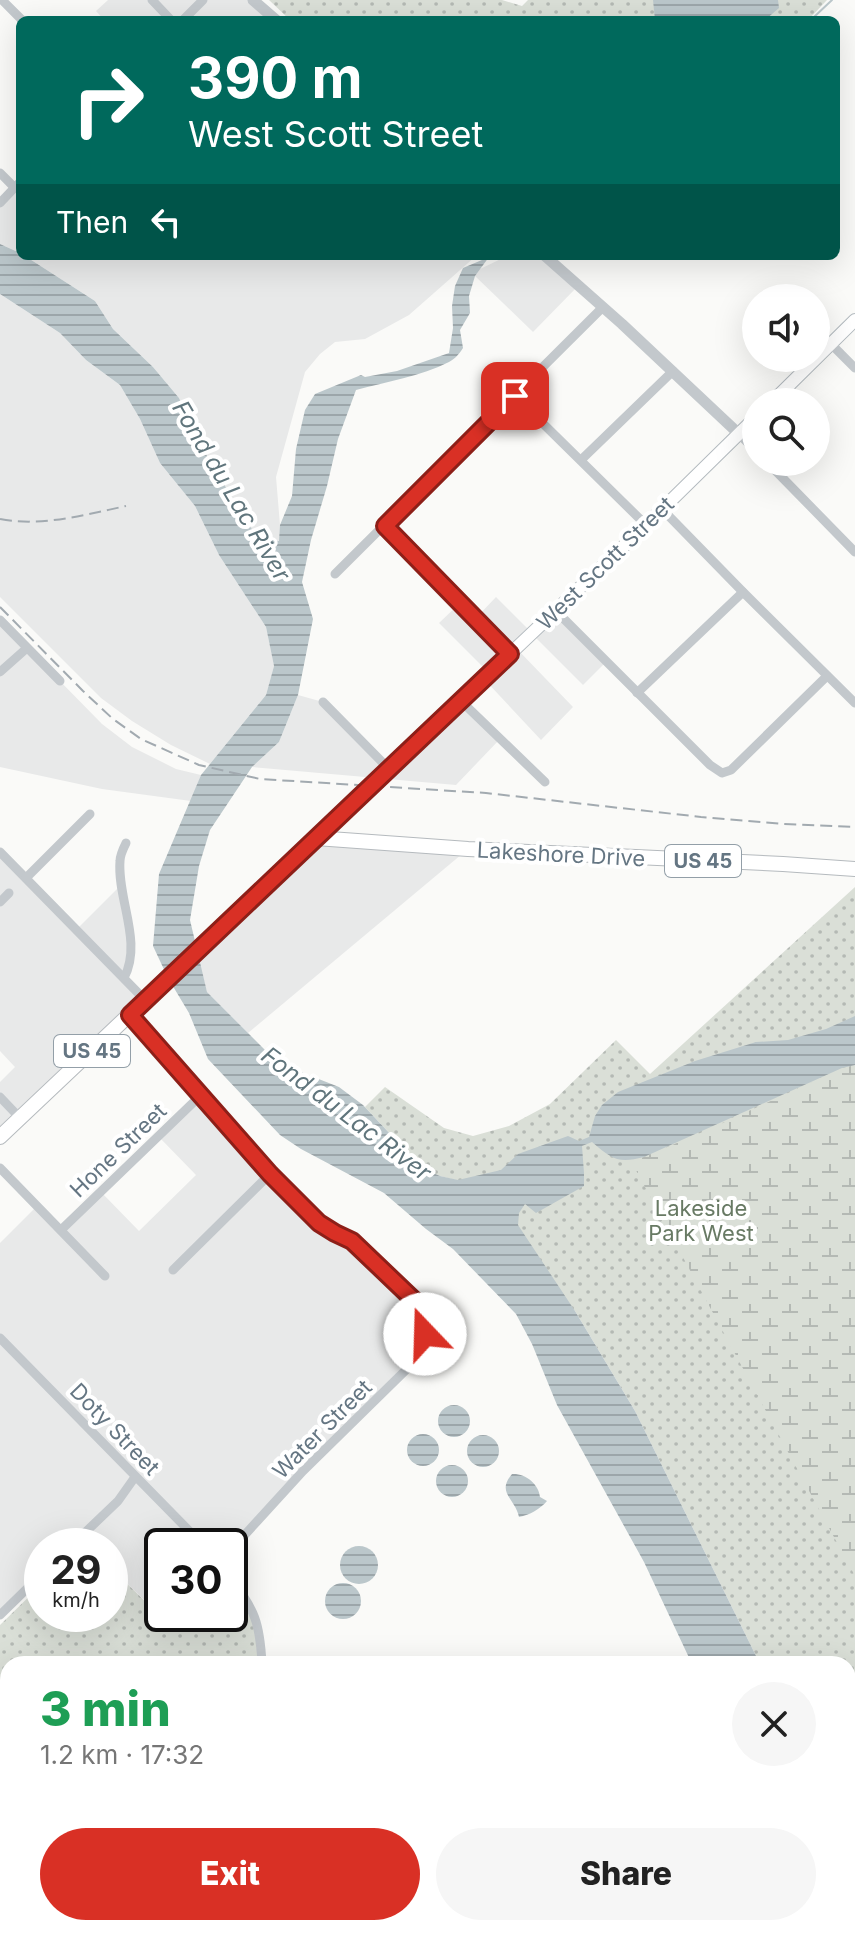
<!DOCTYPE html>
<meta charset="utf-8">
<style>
body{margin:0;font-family:Inter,sans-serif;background:#f6f6f6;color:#222;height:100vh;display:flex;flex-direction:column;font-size:30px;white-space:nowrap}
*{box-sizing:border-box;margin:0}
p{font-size:26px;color:#767676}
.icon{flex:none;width:44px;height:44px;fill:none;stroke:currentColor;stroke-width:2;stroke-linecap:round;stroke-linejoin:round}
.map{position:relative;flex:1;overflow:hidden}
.drawer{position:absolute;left:0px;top:1656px;width:856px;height:280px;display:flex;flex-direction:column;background:#fff;border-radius:24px 24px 0 0;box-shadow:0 8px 32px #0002}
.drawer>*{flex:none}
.hud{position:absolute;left:16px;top:16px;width:824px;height:244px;border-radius:12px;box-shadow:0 8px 32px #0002;background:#00695c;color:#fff;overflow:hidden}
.fabs{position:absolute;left:742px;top:284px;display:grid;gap:16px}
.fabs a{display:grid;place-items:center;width:88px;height:88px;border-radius:50%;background:#fff;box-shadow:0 8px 32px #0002;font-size:40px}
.speed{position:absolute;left:24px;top:1528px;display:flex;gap:16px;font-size:40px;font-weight:700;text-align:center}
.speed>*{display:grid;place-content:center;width:104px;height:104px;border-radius:50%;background:#fff;box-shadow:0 8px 32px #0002;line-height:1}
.speed small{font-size:20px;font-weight:400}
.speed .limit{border:4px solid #111;border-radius:12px;background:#fff;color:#111}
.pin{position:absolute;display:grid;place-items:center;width:68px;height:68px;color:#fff;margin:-34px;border-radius:16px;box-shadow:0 4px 12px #0006}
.me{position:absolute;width:88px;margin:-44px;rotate:339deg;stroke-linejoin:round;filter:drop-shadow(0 0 6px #0008)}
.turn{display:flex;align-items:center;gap:28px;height:168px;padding:0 40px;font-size:36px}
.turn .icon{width:104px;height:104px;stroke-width:2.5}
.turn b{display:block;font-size:56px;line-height:68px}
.then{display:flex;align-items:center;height:76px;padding:0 40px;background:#0003;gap:16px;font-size:30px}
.round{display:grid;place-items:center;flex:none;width:84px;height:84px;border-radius:42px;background:#f6f6f6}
.overview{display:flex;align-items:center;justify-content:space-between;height:136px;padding:0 40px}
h1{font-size:48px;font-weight:800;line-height:60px;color:#1e9e55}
.cta{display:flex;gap:16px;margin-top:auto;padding:16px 40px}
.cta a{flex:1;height:92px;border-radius:48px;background:#d93025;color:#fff;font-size:32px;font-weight:800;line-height:92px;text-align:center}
.cta a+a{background:#f6f6f6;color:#222}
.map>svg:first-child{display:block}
.built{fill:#e8e9e9}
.grass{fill:url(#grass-dots)}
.wetland{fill:url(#wetland-marsh)}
.water{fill:url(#water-rules)}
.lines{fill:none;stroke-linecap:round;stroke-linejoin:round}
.stream{stroke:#bbc7cb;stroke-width:2}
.secondary-casing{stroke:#b3babf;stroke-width:14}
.primary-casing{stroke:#b5babe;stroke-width:16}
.minor{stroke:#c3c8cc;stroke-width:9}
.tertiary{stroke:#c3c8cc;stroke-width:11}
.secondary{stroke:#fff;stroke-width:12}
.primary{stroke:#fff;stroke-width:14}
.rail{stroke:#a2aab0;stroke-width:2;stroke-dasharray:12 6;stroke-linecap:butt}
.route-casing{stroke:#8d1f18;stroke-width:20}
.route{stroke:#d93025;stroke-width:14}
.labels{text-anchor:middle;stroke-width:8;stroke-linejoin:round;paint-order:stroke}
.shield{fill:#fff;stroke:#939fa8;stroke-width:2}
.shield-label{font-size:20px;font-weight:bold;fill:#657683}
.street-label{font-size:22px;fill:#657683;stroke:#fff}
.park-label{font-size:22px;fill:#687a64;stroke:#fff}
.water-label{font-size:24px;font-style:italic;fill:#60757c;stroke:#fff}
</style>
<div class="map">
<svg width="855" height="1936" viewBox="0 0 855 1936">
<defs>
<pattern id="grass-dots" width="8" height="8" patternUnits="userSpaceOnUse" patternTransform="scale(2)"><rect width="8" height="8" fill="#dadfd7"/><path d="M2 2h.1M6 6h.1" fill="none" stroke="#b4b9b4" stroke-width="1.8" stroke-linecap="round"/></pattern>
<pattern id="wetland-marsh" width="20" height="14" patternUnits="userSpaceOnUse" patternTransform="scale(2)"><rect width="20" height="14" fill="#dadfd7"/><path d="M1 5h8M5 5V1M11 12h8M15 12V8" fill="none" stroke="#b4b9b4"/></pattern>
<pattern id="water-rules" width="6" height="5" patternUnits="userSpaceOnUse" patternTransform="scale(2)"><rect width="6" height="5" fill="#bbc7cb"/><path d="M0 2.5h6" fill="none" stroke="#9ca6aa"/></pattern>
</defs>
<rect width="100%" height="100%" fill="#fafaf8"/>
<g class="built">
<polygon points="108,0 253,0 276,20 104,20 96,11"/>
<polygon points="20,182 20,253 0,244 0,203"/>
<polygon points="25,256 476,256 409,315 365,339 335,342 320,354 305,372 276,477 280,525 280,541 259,538 248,524 207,456 179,398 153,367 113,329 95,301"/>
<polygon points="507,256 545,256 579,285 533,332 475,276 478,270"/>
<polygon points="0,294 60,333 86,360 120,385 140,419 160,463 195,506 219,555 266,627 274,666 266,695 210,764 171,745 132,721 101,698 0,597"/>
<polygon points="496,597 532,633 555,610 606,662 583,685 532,634 517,649 573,707 541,740 484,679 489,673 439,623 460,603 476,618"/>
<polygon points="0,620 102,724 132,747 176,769 201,775 191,801 102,789 0,767"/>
<polygon points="298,695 323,702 390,770 461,701 500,739 456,785 252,767 279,742"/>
<polygon points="316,838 468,849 248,1033 207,992 196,951"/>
<polygon points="0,852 77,929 122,884 129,933 124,978 146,1001 0,1137 0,1082 15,1067 0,1051"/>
<polygon points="200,1096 270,1174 419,1305 423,1315 419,1354 230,1546 162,1546 162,1613 160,1615 110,1567 110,1546 88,1546 80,1538 71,1546 42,1546 42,1574 0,1615 0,1243 37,1206 61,1230 101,1192 139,1231 196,1175 159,1137"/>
</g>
<g class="grass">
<polygon points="269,0 502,0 522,6 528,0 827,0 808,20 290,20"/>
<polygon points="855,887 855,1858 848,1845 848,1664 760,1664 635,1411 575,1311 459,1181 440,1176 422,1168 365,1107 385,1087 444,1128 473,1136 509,1126 550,1104 616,1040 650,1074"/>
<polygon points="110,1567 159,1615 162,1613 230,1614 230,1577 253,1609 262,1664 8,1664 8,1928 761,1928 763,1936 0,1936 0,1625 42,1584 42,1614 110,1614"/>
</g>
<polygon class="wetland" points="855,1065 855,1576 631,1161 644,1157 712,1128 842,1068"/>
<g class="water">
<polygon points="653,0 778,0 779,8 765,20 655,20"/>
<path d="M0,244L20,253V256H25L95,301L113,329L153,367L179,398L207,456L248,524L259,538L279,541L280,525L292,496L296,449L305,410L315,394L361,375L365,377L397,371L449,353L453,328L452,306L455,286L463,268L489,257L475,276L469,296L470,313L460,330L463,348C459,354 456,358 449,362C421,376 386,382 356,390L338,439L327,486L311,540L302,582L313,619L298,695L279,742L252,767L210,830L199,866L190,920L207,992L278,1063L339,1087L363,1105L422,1168L440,1176L458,1180L501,1170L518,1154L568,1136L579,1141L589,1137L595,1116L602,1105L618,1092L695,1061L756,1042L788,1040L826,1029L855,1016V1065L842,1068L644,1157C618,1164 612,1159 592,1142L582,1146L584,1173V1186L536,1213L525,1204L519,1213L518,1225L575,1311L635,1411L760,1664H692L644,1562L557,1405L532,1344L516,1314L453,1249L426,1229L384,1193L301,1149L280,1135L208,1059L189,1013L168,978L153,946L159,874L201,775L266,695L274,666L266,627L219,555L195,506L160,463L140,419L120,385L86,360L60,333L0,294Z"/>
<circle cx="454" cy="1421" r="16"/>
<circle cx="423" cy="1450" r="16"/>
<circle cx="483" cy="1451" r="16"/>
<circle cx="452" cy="1481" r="16"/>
<path d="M512,1474C525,1473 539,1484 540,1497L547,1501C540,1509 530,1515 519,1517C515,1498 496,1493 512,1474Z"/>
<circle cx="359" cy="1565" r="19"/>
<circle cx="343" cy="1601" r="18"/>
<polygon points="848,1845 855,1858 855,1936 763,1936 761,1928 848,1928"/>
</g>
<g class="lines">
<polyline class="stream" points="813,20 814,17 832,0"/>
<defs>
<g id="secondary">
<polyline points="772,402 855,320"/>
<polyline points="316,838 646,525 756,417"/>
</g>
<polyline id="primary" points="0,1137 316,838 468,849 783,864 855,869"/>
</defs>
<use href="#secondary" class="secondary-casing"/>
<use href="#primary" class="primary-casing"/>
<g class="minor">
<polyline points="2,0 22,20"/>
<polyline points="152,0 171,20"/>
<polyline points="183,20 203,0"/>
<polyline points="0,173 15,188"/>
<polyline points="0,203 20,182"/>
<polyline points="831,344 855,368"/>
<polyline points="515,396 646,525"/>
<polyline points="739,434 756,451"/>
<polyline points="581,460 673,371"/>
<polyline points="767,462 855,552"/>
<polyline points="662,509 743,592 855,703"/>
<polyline points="385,526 510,654"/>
<polyline points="335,574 603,307"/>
<polyline points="555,610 710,765 722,773 731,770 827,676"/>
<polyline points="0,620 60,681"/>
<polyline points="0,672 27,648"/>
<polyline points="637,693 743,592"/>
<polyline points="461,701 545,782"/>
<polyline points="323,702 390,770"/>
<polyline points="0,852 146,1001"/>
<polyline points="26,878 90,814"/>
<polyline points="0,902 9,893"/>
<path d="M124,978C143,942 117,899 120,861C120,855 123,849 126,843"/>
<polyline points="130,1015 270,1174 319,1223 335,1233 352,1241 419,1305 424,1320 425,1334 421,1349 413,1363 303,1471 230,1551"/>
<polyline points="0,1097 20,1118"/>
<polyline points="0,1168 105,1276"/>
<polyline points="61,1230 200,1096"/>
<polyline points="173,1270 270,1174"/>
<polyline points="0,1338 204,1546"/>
<polyline points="71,1546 118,1501 135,1477"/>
<path d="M230,1577C255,1610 260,1623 262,1664"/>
<polyline points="0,1615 42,1574"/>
</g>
<g class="tertiary">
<polyline points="253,0 276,20"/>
<polyline points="545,256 622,324 739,434"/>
</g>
<use href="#secondary" class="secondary"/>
<use href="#primary" class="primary"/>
<g class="rail">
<path d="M0,519C42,527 84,515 126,506"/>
<polyline points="0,607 83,691 113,719 141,739 199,765 260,779 486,793 701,817 783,824 855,827"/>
</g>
</g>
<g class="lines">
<defs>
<polyline id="route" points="425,1334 424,1318 419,1305 352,1241 335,1233 319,1223 270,1174 130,1015 510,654 385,526 515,396"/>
</defs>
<use href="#route" class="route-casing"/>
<use href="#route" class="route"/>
</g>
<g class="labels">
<g class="shield">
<rect x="665" y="845" width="76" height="32" rx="6"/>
<rect x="54" y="1035" width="76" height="32" rx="6"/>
</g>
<g class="shield-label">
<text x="703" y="868">US 45</text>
<text x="92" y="1058">US 45</text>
</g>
<g class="street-label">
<text transform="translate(605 563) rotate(-44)" y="8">West Scott Street</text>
<text transform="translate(561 854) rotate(3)" y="8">Lakeshore Drive</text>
<text transform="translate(118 1150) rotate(-44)" y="8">Hone Street</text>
<text transform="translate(115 1429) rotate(46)" y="8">Doty Street</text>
<text transform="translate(322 1429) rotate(-45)" y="8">Water Street</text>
</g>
<g class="park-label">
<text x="701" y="1216">Lakeside<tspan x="701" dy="25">Park West</tspan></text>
</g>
<g class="water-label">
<text transform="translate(231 491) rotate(59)" y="8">Fond du Lac River</text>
<text transform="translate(346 1114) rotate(37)" y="8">Fond du Lac River</text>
</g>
</g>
</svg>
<div class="fabs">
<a><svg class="icon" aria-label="sound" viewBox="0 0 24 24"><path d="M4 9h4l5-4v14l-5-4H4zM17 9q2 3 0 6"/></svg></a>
<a><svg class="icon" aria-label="search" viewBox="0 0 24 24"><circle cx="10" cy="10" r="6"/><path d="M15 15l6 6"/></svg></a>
</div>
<div class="speed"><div>29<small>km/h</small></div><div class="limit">30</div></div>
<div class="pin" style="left:515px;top:396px;background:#d93025"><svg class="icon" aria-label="arrive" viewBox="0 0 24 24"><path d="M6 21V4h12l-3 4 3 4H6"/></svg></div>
<svg class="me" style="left:425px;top:1334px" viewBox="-20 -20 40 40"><circle r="19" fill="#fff"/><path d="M0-13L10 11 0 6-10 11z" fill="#d93025"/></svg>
<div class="hud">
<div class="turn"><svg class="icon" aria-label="right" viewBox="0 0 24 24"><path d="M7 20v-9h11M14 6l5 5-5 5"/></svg><div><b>390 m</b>West Scott Street</div></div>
<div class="then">Then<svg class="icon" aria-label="left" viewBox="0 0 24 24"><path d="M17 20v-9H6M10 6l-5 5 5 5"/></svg></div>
</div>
<section class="drawer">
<div class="overview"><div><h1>3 min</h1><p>1.2 km · 17:32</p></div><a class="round"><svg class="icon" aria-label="close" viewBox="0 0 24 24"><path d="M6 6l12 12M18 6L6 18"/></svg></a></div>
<div class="cta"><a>Exit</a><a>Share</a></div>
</section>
</div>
